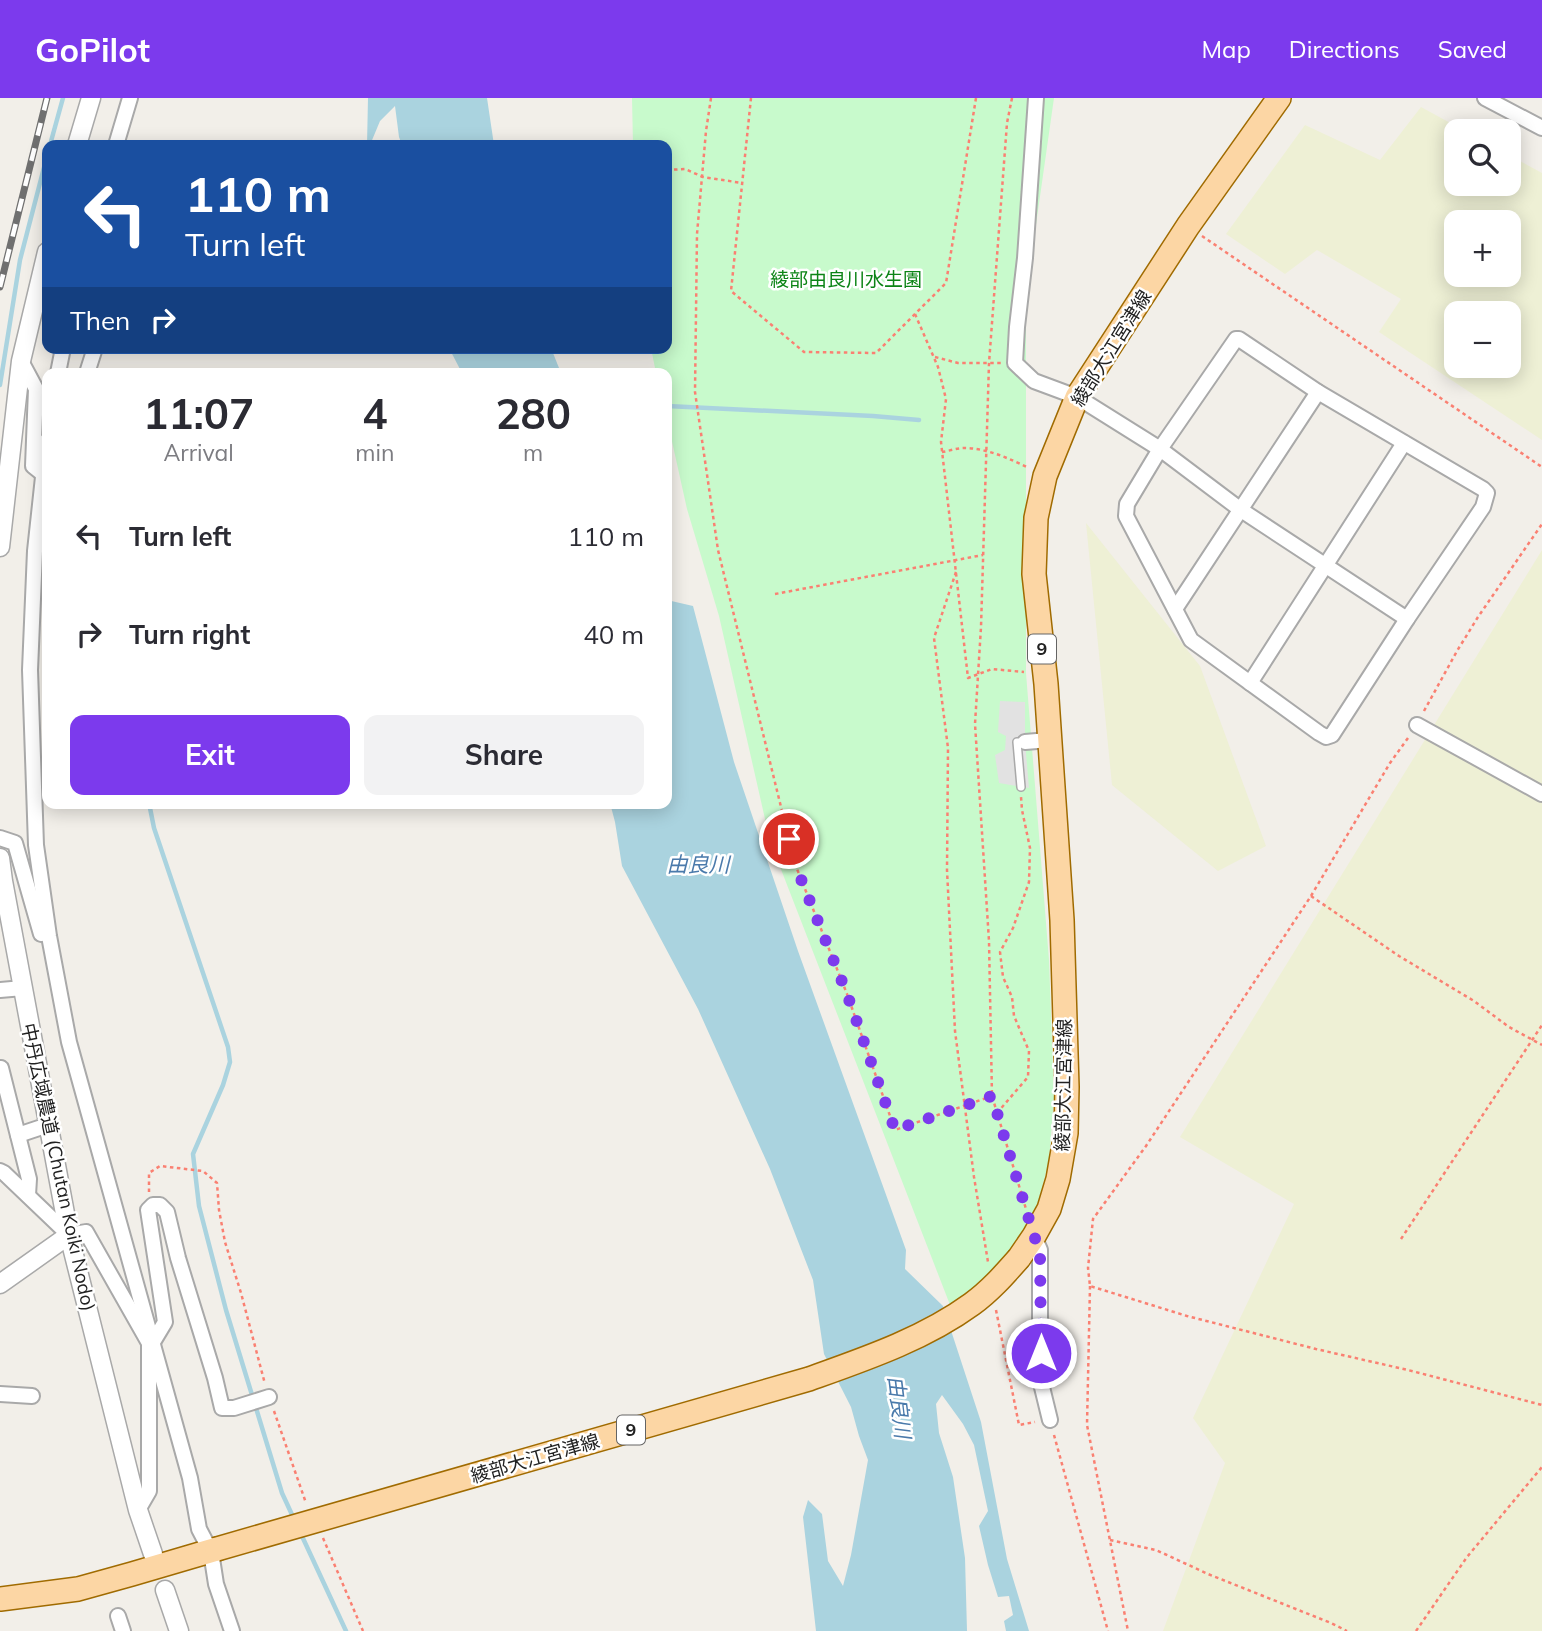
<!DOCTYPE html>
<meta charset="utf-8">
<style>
body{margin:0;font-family:Mulish,"Noto Sans JP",sans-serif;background:#f2f2f3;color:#2b2b33;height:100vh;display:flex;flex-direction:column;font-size:26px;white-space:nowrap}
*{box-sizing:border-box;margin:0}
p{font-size:23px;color:#7c7c81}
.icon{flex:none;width:38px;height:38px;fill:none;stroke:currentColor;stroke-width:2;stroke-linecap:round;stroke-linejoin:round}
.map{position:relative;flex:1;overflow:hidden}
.details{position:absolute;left:42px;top:270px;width:630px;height:441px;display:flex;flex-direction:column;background:#fff;border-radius:14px;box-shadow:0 4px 18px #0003}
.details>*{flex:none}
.guide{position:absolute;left:42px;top:42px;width:630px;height:214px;border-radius:14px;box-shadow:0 4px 18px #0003;background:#1a4fa0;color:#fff;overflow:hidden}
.controls{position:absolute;left:1444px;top:21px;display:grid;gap:14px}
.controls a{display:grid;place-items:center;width:77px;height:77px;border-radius:14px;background:#fff;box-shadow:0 4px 18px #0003;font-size:35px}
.pin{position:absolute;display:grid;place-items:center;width:60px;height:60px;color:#fff;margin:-30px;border:4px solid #fff;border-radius:50%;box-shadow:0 2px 7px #0007}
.me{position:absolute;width:77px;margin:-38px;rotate:0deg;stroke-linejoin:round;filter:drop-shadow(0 0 5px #0008)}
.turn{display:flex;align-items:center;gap:24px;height:147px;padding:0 28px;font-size:32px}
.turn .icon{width:91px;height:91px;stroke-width:2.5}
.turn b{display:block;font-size:49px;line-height:60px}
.then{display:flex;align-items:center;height:66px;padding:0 28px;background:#0003;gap:14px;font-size:26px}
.eta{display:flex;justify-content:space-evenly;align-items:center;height:119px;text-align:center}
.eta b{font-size:42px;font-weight:700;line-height:49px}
.primary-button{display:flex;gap:14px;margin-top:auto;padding:14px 28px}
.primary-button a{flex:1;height:80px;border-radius:14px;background:#7c3aed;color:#fff;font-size:28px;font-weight:700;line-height:80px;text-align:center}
.primary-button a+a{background:#f2f2f3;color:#2b2b33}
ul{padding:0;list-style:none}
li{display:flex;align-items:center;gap:21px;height:98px;padding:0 28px}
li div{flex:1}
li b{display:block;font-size:26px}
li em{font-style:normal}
header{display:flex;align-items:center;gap:42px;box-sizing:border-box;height:98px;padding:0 35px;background:#7c3aed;color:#fff}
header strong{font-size:33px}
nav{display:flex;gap:38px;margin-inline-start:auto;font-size:24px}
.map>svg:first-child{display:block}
.farmland{fill:#eef0d5;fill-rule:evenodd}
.park{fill:#c8facc}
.parking{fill:#e2e2e2}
.water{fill:#aad3df}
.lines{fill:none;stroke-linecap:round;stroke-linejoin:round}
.stream{stroke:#aad3df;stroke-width:4.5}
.service-casing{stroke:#a9a9a9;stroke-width:10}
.minor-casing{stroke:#a9a9a9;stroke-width:18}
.tertiary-casing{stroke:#a9a9a9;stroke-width:21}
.primary-casing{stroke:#a06b00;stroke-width:26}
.path{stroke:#fa8072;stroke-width:2.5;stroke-dasharray:3.5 3.5;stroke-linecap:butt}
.service{stroke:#fff;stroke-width:7}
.minor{stroke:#fff;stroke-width:14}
.tertiary{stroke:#fff;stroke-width:18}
.primary{stroke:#fcd6a4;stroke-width:23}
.rail-casing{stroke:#707070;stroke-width:7}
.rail{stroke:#fff;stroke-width:4.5;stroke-dasharray:13;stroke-linecap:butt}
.primary-bridge-casing{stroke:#a06b00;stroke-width:26;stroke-linecap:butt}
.primary-bridge{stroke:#fcd6a4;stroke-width:23}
.route{stroke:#7c3aed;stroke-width:12;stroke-dasharray:0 21.6}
.labels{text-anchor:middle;stroke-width:5;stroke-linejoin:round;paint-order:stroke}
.shield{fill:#fff;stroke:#646464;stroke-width:2}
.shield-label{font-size:18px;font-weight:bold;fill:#222}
.park-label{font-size:19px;fill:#0c8416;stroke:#fff}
.street-label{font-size:19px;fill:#222;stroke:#fff}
.water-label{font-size:21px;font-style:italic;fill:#4a7aab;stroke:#fff}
</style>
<header>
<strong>GoPilot</strong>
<nav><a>Map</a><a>Directions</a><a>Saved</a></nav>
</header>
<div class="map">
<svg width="1542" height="1533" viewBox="0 0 1542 1533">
<rect width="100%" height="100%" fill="#f2efe9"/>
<g class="farmland">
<path d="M1421,9L1465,33H1456V86H1508L1509,57L1542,75V342L1379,234L1401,201L1317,152L1285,176L1226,136L1305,27L1380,62ZM1456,124H1508V177H1456ZM1456,215H1508V268H1456Z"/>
<polygon points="1086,425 1200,568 1266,748 1218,773 1112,687"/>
<polygon points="1542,452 1542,1533 1163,1533 1225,1365 1193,1320 1294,1106 1180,1039"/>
</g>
<polygon class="park" points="632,0 1054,0 1026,197 1026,575 1049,862 1054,999 1049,1063 1033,1123 997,1176 952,1212 770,743 719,518 687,411 667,321 667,275 656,275 651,250 667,250 667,47 633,47"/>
<polygon class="parking" points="1000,603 1025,604 1025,644 1029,690 999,685 995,657 1005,652 1006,638 998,634"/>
<g class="water">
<polygon points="368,0 487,0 494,47 402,47 399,39 395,8 380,23 370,47 367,47"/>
<polygon points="449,250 551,250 561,275 462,275"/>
<polygon points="667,502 693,508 734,664 798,853 906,1152 905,1171 943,1208 981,1324 1007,1461 1029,1533 1006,1533 1004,1523 1013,1517 1009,1498 998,1499 988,1467 979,1428 988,1413 974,1347 963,1326 942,1297 936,1306 939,1335 953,1379 965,1460 967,1533 816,1533 803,1419 808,1402 822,1416 828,1463 843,1488 851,1457 868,1362 859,1338 851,1309 824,1256 813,1182 770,1071 698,911 622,768 615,724 610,705 667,705"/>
</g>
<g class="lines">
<g class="stream">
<polyline points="50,47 63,0"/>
<polyline points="0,287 20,162 47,58"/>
<polyline points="667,308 873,318 919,322"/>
<polyline points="149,705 154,730 228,949 230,964 223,987 193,1056 199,1108 226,1212 282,1395 294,1421"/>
<polyline points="301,1436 346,1533"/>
</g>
<defs>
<polyline id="service" points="1021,689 1017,644 1025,644"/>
<g id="minor">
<polyline points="1036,0 1025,160 1017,229 1015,265 1034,283 1077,299 1160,351 1241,412 1407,521"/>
<polyline points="1485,0 1542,30"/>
<polyline points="116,47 130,0"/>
<polygon points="1236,241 1239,241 1318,294 1483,391 1487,395 1483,409 1407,521 1332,637 1326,639 1319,635 1191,542 1126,418 1127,406 1160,351"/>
<polyline points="21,263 36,291 33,368 43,376 47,371"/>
<polyline points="58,275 63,250"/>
<polyline points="87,275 95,250"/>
<polyline points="47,342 35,453 30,572 36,747 49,838 69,944 190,1380 199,1431 211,1454 216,1486 232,1533"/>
<polyline points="1175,511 1318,294"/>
<polyline points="1250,585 1404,345"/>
<polyline points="1417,627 1542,696"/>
<polyline points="1025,644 1049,642"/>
<polyline points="0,740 15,745 41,836"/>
<polyline points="0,892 23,890"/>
<polyline points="1,970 29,1081 28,1097"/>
<polyline points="18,1037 48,1027"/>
<polyline points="0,1073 4,1075 69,1137 86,1134 149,1245 149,1393 138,1412"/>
<polyline points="1034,1138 1040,1152 1040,1281 1050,1322"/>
<polyline points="149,1245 153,1244 165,1224 148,1112 153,1107 160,1107 167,1114 178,1160 215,1280 222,1310 234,1310 269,1299"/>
<polyline points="0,1296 32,1298"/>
<polyline points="118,1518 123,1533"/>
</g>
<g id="tertiary">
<polyline points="77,47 91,0"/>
<polyline points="0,449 21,263 47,154"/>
<polyline points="0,760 3,783 69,1137 138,1412 153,1456"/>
<polyline points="0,1186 69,1137"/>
<polyline points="165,1492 179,1533"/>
</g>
<g id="primary">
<polyline points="1019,1160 1034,1138 1049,1111 1058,1081 1066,1035 1067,989 1062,822 1046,586 1034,476 1036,420 1045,378 1077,299 1188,128 1279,0"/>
<polyline points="0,1501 78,1491 132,1476 217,1451"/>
</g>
</defs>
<use href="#service" class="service-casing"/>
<use href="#minor" class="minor-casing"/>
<use href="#tertiary" class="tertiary-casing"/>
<use href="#primary" class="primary-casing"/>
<g class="path">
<polyline points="711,0 706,33 697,136 695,294 718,452 795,766 847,896 895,1032 992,998"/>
<polyline points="751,0 731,193 804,254 876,255 946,185 976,0"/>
<polyline points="1012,0 1007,25 989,265 981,529 975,626 989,843 992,998 1026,1111"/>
<polyline points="667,72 685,71 703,79 742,85"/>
<polyline points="1202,138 1542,369"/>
<polyline points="915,216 938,269 946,301 941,344 968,580 992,571 1024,574"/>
<polyline points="935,259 958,265 1001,265"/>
<path d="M942,354C949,353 957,350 964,350C987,350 1010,361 1029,370"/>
<polyline points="956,474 934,540 948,650 947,772 955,933 974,1079 988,1164"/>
<polyline points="775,496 983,457"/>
<polyline points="1424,613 1457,553 1478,519 1542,426"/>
<polyline points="1408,640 1390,665 1311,798 1146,1048 1093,1121 1088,1170 1090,1188 1187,1218 1316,1251 1408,1272 1542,1307"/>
<polyline points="1311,798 1399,858 1474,903 1509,929 1542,947"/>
<polyline points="997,1015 1028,979 1029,953 1014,918 1012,899 1003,879 1000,854 1013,830 1029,784 1030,750 1022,712 1021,699"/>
<polyline points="149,1094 149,1075 160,1068 203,1073 217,1085 219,1112 225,1144 241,1195 265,1286"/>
<polyline points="1401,1141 1542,927"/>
<polyline points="1090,1188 1087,1327 1128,1533"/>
<polyline points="996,1212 1019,1327 1035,1324"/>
<polyline points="274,1313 306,1405"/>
<polyline points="1054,1337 1108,1533"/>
<polyline points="323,1440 363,1533"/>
<polyline points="1110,1442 1156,1452 1208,1476 1331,1525 1347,1533"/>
<polyline points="1416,1533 1467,1459 1542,1369"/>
</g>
<use href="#service" class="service"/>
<use href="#minor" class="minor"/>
<use href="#tertiary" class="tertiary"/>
<use href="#primary" class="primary"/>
<defs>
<polyline id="rail" points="0,189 47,0"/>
</defs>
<use href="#rail" class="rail-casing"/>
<use href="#rail" class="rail"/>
<defs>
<path id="primary-bridge" d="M217,1451L809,1281C865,1261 924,1241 972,1206C990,1193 1004,1177 1019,1160"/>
</defs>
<use href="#primary-bridge" class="primary-bridge-casing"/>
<use href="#primary-bridge" class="primary-bridge"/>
</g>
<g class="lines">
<polyline class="route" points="789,741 795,766 847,896 895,1032 992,998 1034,1138 1040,1152 1041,1255"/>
</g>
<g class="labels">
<g class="shield">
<rect x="1028" y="536.5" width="28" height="29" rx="5"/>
<rect x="617" y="1317.5" width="28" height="29" rx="5"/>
</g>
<g class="shield-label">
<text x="1042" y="557">9</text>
<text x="631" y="1338">9</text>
</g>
<g class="park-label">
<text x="846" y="188">綾部由良川水生園</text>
</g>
<g class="street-label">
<text transform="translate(1111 250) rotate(-58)" y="7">綾部大江宮津線</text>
<text transform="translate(1063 987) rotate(-89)" y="7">綾部大江宮津線</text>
<text transform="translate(59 1069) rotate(78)" y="7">中丹広域農道 (Chutan Koiki Nodo)</text>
<text transform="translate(535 1360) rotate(-16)" y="7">綾部大江宮津線</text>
</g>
<g class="water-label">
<text x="698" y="774">由良川</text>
<text transform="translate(899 1309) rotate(83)" y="7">由良川</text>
</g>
</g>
</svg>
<div class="controls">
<a><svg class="icon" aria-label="search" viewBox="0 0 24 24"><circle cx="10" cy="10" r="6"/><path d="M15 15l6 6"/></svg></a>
<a>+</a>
<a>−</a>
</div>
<div class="pin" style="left:789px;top:741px;background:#d93025"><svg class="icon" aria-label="arrive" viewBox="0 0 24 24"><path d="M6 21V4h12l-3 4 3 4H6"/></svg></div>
<svg class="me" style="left:1041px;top:1255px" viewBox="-20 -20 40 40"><circle r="17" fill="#7c3aed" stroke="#fff" stroke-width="3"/><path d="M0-11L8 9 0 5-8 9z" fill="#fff"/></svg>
<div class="guide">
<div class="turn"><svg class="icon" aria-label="left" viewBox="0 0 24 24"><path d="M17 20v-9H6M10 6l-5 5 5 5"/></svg><div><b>110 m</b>Turn left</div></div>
<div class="then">Then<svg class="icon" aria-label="right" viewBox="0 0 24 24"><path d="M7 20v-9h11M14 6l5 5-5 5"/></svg></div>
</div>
<section class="details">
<div class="eta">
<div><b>11:07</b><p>Arrival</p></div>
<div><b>4</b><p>min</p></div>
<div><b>280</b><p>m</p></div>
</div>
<ul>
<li><svg class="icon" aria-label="left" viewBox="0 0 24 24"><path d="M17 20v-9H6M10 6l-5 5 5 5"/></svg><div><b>Turn left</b></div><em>110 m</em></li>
<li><svg class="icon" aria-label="right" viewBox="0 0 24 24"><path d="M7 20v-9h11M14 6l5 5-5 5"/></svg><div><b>Turn right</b></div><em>40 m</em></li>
</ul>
<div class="primary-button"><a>Exit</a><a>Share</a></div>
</section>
</div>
